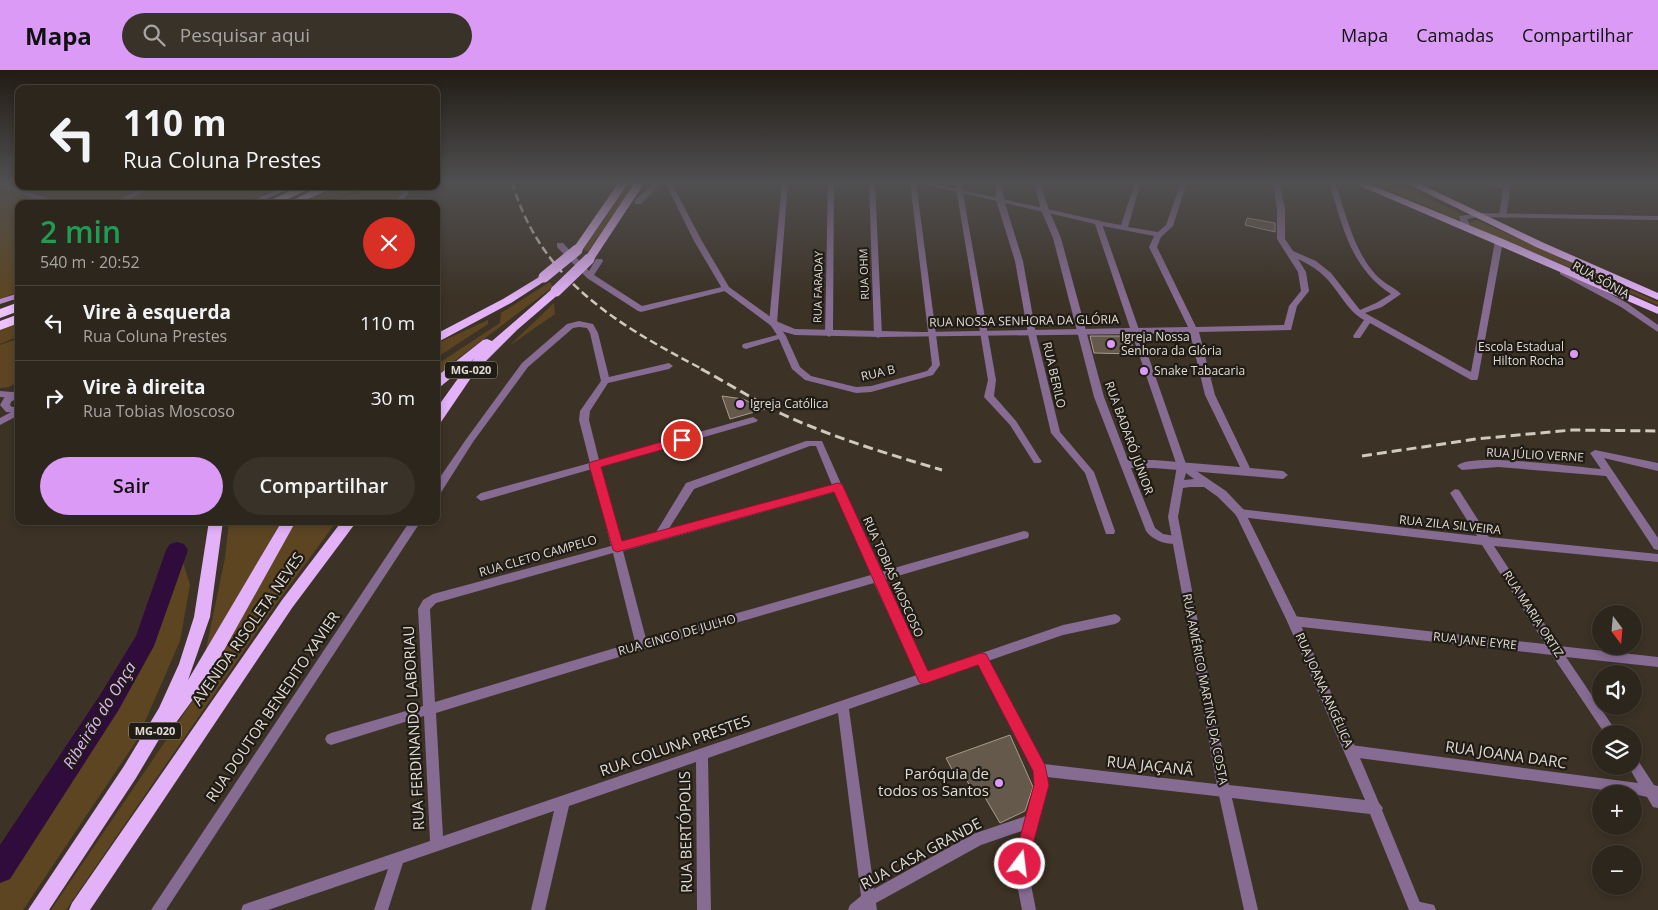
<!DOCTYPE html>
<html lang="pt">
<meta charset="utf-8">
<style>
body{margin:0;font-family:"Open Sans",sans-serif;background:#393229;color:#f1f3f6;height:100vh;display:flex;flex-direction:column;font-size:19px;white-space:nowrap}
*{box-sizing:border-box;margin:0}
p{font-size:16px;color:#a7a5a3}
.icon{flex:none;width:28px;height:28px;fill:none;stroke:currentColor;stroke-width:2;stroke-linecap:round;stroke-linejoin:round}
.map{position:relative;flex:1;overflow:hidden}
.sheet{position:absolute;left:15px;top:130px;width:425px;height:325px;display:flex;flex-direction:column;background:#2d261c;border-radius:10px;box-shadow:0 2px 8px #0003,0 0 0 1px #48433b}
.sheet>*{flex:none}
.guide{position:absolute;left:15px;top:15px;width:425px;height:105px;border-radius:10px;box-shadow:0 2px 8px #0003,0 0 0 1px #48433b;background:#2d261c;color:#f1f3f6;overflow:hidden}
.needle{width:32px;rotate:164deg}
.tools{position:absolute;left:1592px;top:535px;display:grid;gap:10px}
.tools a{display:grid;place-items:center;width:50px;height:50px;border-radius:50%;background:#2d261c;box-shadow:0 2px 8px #0003,0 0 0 1px #48433b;font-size:25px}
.pin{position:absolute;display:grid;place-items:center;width:42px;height:42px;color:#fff;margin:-21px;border:2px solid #fff;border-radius:50%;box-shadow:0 1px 5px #0007}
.me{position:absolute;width:55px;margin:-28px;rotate:15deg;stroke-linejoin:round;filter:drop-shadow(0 0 4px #0008)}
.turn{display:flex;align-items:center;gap:18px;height:105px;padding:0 25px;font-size:22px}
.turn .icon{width:65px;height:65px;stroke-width:2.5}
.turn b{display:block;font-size:35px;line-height:42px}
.round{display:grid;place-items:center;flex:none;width:52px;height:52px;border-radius:26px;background:#393229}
.headline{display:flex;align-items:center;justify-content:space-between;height:85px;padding:0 25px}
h1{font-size:30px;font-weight:600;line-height:38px;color:#1e9e55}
.button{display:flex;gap:10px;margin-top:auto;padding:10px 25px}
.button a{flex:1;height:58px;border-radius:30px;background:#da9af6;color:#111;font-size:20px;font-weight:600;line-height:58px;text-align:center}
.button a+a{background:#393229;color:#f1f3f6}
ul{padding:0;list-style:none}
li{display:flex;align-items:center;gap:15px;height:75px;padding:0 25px;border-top:1px solid #48433b}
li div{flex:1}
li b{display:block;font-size:19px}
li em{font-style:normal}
header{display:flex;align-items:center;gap:30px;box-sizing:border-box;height:70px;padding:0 25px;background:#da9af6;color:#111}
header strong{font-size:24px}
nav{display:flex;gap:28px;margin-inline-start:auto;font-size:18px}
.search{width:350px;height:45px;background:#393229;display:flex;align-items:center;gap:12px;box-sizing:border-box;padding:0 18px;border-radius:28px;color:#a7a5a3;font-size:19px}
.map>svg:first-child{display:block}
.green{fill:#5d4522}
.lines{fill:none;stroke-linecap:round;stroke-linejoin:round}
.river{fill:#2f0c3c;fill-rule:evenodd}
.building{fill:#64594b;stroke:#a79b8c}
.minor{fill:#866b93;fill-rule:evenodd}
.tertiary{fill:#866b93;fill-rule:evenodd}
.secondary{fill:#b589c9;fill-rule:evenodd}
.trunk{fill:#e2b1f8;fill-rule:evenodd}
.motorway{fill:#ebc2fd;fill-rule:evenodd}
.rail-far1{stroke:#d0c9c0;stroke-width:2.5;stroke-dasharray:8 4;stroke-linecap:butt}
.rail{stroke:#d0c9c0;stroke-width:3;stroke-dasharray:10 5;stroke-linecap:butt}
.trunk-bridge{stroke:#e2b1f8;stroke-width:11}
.route{fill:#e11d48;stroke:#92132f}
.poi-dot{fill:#da9af6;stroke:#1f1b15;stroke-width:2}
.labels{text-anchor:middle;stroke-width:4.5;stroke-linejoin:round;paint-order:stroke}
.far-street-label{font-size:11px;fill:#e1dad2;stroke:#1f1b15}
.shield{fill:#1f1b15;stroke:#a7a199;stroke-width:1}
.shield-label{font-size:11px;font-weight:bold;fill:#e1dad2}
.street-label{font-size:12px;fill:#e1dad2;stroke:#1f1b15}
.poi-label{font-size:12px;fill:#e1dad2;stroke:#1f1b15;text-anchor:start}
.near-street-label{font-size:15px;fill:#e1dad2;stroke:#1f1b15}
.near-poi-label{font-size:15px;fill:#e1dad2;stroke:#1f1b15;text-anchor:end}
.near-water-label{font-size:16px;font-style:italic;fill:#e4aefc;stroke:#1f1b15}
</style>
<header>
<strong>Mapa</strong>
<div class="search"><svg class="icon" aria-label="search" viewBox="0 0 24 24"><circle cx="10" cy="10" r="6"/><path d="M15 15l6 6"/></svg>Pesquisar aqui</div>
<nav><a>Mapa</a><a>Camadas</a><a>Compartilhar</a></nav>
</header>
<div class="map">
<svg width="1658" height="840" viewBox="0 0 1658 840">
<rect width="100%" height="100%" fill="#3c3225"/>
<g class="green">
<polygon points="0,112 19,112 19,116 284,116 241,134 19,134 19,222 0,229"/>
<polygon points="630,112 635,112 588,182 583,179"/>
<polygon points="1380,112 1395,112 1463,145 1457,149 1375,114"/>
<polygon points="338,116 366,116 322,134 296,134"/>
<polygon points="371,116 399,118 399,125 393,134 326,134"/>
<polygon points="1477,150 1658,232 1658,235 1470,155 1471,152"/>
<polygon points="550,212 553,217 452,293 436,308 436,295 500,253 501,243"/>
<polygon points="554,233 555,244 509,276"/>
<polygon points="488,250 488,254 436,288 436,274"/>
<polygon points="19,252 19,266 0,274 0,259"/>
<polygon points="19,268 19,311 9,317 0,318 0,275"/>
<polygon points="229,451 281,451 203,593 225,488"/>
<polygon points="294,451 337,451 276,534 66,840 51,840 202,617"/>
<polygon points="181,485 190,515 180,571 137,670 23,840 0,840 0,806 91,667 148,573"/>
</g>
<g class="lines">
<polygon class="river" points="177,472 184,474 188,480 154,576 118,641 10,809 0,813 0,775 100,625 136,566 166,480 170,474"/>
</g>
<g class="building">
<polygon points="1247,148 1275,153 1275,162 1245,155"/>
<polygon points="1090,266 1129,266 1135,284 1094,283"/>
<polygon points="722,326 743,329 765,339 730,349"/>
<polygon points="1010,665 1033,717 1025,741 1000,753 983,724 975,726 964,705 956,707 946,688"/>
</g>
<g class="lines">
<g class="minor">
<polygon points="0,112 58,132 58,134 48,134 0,116"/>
<polygon points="655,112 662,112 641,134 635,134 635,130"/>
<polygon points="782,112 788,112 777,253 786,266 800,297 811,306 856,317 871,316 927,301 932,295 910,112 916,112 940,295 933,305 871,322 856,323 805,310 792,299 779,269 746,279 743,278 742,276 743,274 777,265 769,253"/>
<polygon points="828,112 834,112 833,264 829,267 825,264"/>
<polygon points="869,112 875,112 882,265 878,268 874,265"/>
<polygon points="955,112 961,112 996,310 994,326 1016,351 1040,389 1042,391 1040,393 1034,393 1010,355 984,327 988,310"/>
<polygon points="996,112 1002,112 1004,130 1023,191 1036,264 1060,362 1094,402 1115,461 1114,464 1106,464 1105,461 1085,403 1051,363 1028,264 1015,191 996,130"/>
<path d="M1034,112H1040L1049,140L1061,168L1104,327L1128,390H1154L1240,397L1205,325L1190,263L1135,264L1131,261L1135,258L1188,257L1149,177L1154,166L1098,155L1094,153L1098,151L1121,155L1135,112H1141L1128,157L1158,162L1166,155L1181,112H1187L1173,156L1161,167L1157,177L1196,257L1284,255L1289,236L1301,221L1298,202L1277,169V139L1273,112H1279L1285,139V169L1293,181L1316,191L1331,203L1360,240L1376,233L1391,224C1350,197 1343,157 1329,112H1335C1346,143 1353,180 1376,205C1383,213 1394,217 1401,224L1382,237L1365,243L1471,302L1495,171L1499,169H1502L1503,171L1478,308L1477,310H1471L1370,253L1360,268H1354L1353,266L1364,250C1346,240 1339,220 1324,206C1316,198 1308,194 1298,189L1306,202L1309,221L1297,236L1291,260L1199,262L1215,325L1250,398L1283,401L1288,405L1283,409L1154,398H1131L1155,458L1163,464L1181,467L1182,470L1181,473C1169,476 1153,471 1146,461L1094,327L1053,168L1041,140Z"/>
<polygon points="1477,112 1488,112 1504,115 1505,112 1511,112 1506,148 1499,146 1503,119 1478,113"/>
<polygon points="146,116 155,116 120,134 111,134"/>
<polygon points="557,173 563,173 589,201 596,189 602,189 603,191 594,205 642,236 726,216 730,218 729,220 641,242 638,241 587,208 557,177"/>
<polygon points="1560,200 1566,200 1627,233 1658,255 1658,262 1621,237 1560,204"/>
<path d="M579,251L593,254L598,263L609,307L669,293L673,296L669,299L608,313L590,341L589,350L599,390L753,347L758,350L756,352L601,397L621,473L655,464L686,413L806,371H822L880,502L1024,461L1028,462L1029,465L1028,468L1024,469L884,510L927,602L1063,555L1115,544L1119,546L1121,549L1119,552L1115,554L1063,565L988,591L1044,694L1224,715L1229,717L1230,721L1229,725L1224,727L1047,707V715L1027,794L1036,840H1022L1013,794L1022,761L981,775L876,833L877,840H848L850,835L861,826L838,643L708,688L711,840H697L696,692L569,736L545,840H531L554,741L403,793L388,840H374L388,799L268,840H241L243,835L248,833L430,771L424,646L331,675L327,673L325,669L327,665L331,663L423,636L418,539L423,530L433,524L611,476L592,399L481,431L476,427L481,423L590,393L579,350L580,341L601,311L590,263L587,258L579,257L573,258L528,297L473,372L440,424L436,425V413L467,368L522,293L567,254ZM810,376H816L832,415L668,460L694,419ZM835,422L871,505L646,569L623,481ZM613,483L635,572L435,632L430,539L436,533ZM874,513L917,605L443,766L436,643L642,580ZM978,594L1034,701L1035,715L1026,746L973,764L874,819L849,639Z"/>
<polygon points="0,321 12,322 17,325 12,328 0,327"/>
<polygon points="19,338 19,345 0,355 0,348"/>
<path d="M1595,380L1658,393V401L1604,388L1658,468V480L1654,479L1606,406L1498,397L1462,400L1457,396C1469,382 1578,397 1601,399L1590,383Z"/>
<polygon points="1455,419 1459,420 1489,467 1658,484 1658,492 1494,476 1559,576 1658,587 1658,597 1566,587 1618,664 1605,664 1552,585 1293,556 1289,554 1287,551 1289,548 1293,546 1545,574 1482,475 1240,447 1236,446 1235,443 1236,440 1240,439 1477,466 1450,423"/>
<polygon points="410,451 421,451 166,840 151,840"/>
<polygon points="1351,675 1638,713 1628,696 1634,696 1634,690 1639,692 1654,715 1658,716 1658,738 1653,737 1647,727 1634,724 1351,687 1347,685 1345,681 1347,677"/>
<polygon points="1416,831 1434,835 1436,840 1410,840 1411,833"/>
</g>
<g class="tertiary">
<path d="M665,112H671L702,171L729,217L776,251L795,259L922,262L1130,258L1095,154L915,112H926L1101,151L1186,394L1226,421L1244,440L1299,551L1357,681L1379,733L1383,738L1382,740L1423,840H1409L1370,744L1232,728L1258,840H1244L1218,721L1168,447L1177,396L1132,264L880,267L795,265L781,261L770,255L723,220L694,171ZM1186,403L1194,409L1184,410ZM1190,417H1204L1218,427L1236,445L1287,551L1365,730L1229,715L1178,447L1183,418Z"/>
<polygon points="406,116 413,116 401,134 394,134"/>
<polygon points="1478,143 1658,146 1658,150 1478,147 1467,149 1472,159 1468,161 1465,161 1459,148 1460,146"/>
<polygon points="19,318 19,326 11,332 10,335 12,337 19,337 19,343 6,342 0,335 4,328"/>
</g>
<g class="secondary">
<polygon points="286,116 296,116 255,134 245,134"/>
<polygon points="19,223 19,228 0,234 0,229"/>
</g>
<g class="trunk">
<polygon points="619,112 629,112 581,182 573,182 572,180"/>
<polygon points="635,112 645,112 593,191 585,191 584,189"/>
<polygon points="1351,112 1364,112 1503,169 1658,237 1658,244"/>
<polygon points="1404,112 1416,112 1544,173 1658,223 1658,230 1536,177"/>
<polygon points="544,204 549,207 548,209 511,233 436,273 436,264 503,229"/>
<polygon points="556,218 560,219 562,221 560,223 517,260 475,302 441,352 436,353 436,339 467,296 475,288 440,317 436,318 436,307 483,270 487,269 492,271 552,219"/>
<polygon points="209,451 223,451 210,547 188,610 282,451 296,451 208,609 175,654 167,656 136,708 49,840 28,840 124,696 159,638 179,594 194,547"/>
<polygon points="342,451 357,451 292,538 90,840 69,840 72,833 282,530"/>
</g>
<g class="motorway">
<polygon points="300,116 315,116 278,134 263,134"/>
<polygon points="321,116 336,116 304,131 300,132 295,129"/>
<polygon points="19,232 19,241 0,248 0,239"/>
<polygon points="19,244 19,253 0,260 0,251"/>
</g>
<path class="rail-far1" d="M512,112C541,211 618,255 704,300"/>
<g class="rail">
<path d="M701,299C728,313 754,330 782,344C834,368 888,384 942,400"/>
<polyline points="1362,386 1476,369 1572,360 1658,361"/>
</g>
<g class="trunk-bridge">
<polyline points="544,207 577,180"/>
<polyline points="556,221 589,189"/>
</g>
</g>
<linearGradient id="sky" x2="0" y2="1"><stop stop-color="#211c14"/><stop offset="0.49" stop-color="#504f51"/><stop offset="1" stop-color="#504f51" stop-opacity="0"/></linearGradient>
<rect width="1658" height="229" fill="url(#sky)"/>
<polygon class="route" points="682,366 686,367 688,370 686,373 601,397 622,471 838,413 842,414 928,601 981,583 986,584 1045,695 1049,715 1026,800 1020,802 1015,800 1013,794 1034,715 1033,701 978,595 924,614 919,612 834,422 617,482 613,480 589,395 591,392"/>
<g class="poi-dot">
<circle cx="1111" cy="274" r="5"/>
<circle cx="1574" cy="284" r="5"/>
<circle cx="1144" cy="301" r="5"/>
<circle cx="740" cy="334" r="5"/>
<circle cx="999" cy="713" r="5"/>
</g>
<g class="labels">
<g class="far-street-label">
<text transform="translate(864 204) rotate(-92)" y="4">RUA OHM</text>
<text transform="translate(818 217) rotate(-89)" y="4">RUA FARADAY</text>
</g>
<g class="shield">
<rect x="445" y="291.5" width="52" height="17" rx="4"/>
<rect x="129" y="652.5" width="52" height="17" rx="4"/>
</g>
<g class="shield-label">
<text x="471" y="304">MG-020</text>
<text x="155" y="665">MG-020</text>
</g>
<g class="street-label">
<text transform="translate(1601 210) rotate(29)" y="4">RUA SÔNIA</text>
<text transform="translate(1024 251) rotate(-1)" y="4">RUA NOSSA SENHORA DA GLÓRIA</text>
<text transform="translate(878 303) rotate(-13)" y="4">RUA B</text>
<text transform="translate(1054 305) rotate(77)" y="4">RUA BERILO</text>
<text transform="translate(1129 368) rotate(70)" y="4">RUA BADARÓ JÚNIOR</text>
<text transform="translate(1535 385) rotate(3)" y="4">RUA JÚLIO VERNE</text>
<text transform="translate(1450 455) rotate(6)" y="4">RUA ZILA SILVEIRA</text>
<text transform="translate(538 486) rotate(-16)" y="4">RUA CLETO CAMPELO</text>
<text transform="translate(893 507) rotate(66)" y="4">RUA TOBIAS MOSCOSO</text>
<text transform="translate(1533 544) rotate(57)" y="4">RUA MARIA ORTIZ</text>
<text transform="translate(677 565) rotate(-16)" y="4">RUA CINCO DE JULHO</text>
<text transform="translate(1475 571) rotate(6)" y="4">RUA JANE EYRE</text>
<text transform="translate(1205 619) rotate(79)" y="4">RUA AMÉRICO MARTINS DA COSTA</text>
<text transform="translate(1324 620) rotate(66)" y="4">RUA JOANA ANGÉLICA</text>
</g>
<g class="poi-label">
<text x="1121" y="271">Igreja Nossa<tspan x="1121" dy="14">Senhora da Glória</tspan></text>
<text x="1564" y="281" text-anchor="end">Escola Estadual<tspan x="1564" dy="14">Hilton Rocha</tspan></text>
<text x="1154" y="305">Snake Tabacaria</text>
<text x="750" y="338">Igreja Católica</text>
</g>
<g class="near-street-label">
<text transform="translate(248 559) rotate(-55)" y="5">AVENIDA RISOLETA NEVES</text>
<text transform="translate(273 637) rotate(-56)" y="5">RUA DOUTOR BENEDITO XAVIER</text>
<text transform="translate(414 658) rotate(-93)" y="5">RUA FERDINANDO LABORIAU</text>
<text transform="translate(675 676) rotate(-19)" y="5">RUA COLUNA PRESTES</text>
<text transform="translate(1506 685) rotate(8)" y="5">RUA JOANA DARC</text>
<text transform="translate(1150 696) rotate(6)" y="5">RUA JAÇANÃ</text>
<text transform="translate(686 762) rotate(-91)" y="5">RUA BERTÓPOLIS</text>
<text transform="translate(921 784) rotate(-28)" y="5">RUA CASA GRANDE</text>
</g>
<g class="near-poi-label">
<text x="989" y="709">Paróquia de<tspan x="989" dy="17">todos os Santos</tspan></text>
</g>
<g class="near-water-label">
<text transform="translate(99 645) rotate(-58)" y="6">Ribeirão do Onça</text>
</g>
</g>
</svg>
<div class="tools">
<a><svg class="needle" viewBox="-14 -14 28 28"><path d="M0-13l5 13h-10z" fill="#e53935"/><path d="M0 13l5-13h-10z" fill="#a7a5a3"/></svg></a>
<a><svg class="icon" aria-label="sound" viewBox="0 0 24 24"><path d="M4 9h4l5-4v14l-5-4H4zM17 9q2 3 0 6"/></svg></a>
<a><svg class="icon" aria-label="layers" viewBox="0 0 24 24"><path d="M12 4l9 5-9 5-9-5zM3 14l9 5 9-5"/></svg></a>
<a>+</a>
<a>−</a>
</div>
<div class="pin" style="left:682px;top:370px;background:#d93025"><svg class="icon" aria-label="arrive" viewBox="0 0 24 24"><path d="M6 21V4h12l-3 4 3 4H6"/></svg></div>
<svg class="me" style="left:1020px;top:794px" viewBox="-20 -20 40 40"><circle r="17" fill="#e11d48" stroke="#fff" stroke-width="3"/><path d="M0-11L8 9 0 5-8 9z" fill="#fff"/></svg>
<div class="guide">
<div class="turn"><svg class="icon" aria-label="left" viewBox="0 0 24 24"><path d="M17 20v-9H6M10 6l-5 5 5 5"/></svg><div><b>110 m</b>Rua Coluna Prestes</div></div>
</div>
<section class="sheet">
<div class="headline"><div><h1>2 min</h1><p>540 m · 20:52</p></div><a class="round" style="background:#d93025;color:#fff"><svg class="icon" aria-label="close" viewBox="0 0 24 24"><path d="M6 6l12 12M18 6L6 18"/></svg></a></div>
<ul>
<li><svg class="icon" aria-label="left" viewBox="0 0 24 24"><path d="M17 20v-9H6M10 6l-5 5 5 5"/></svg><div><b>Vire à esquerda</b><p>Rua Coluna Prestes</p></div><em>110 m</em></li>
<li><svg class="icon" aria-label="right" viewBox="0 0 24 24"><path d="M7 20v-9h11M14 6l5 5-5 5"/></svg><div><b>Vire à direita</b><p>Rua Tobias Moscoso</p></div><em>30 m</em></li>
</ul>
<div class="button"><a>Sair</a><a>Compartilhar</a></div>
</section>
</div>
